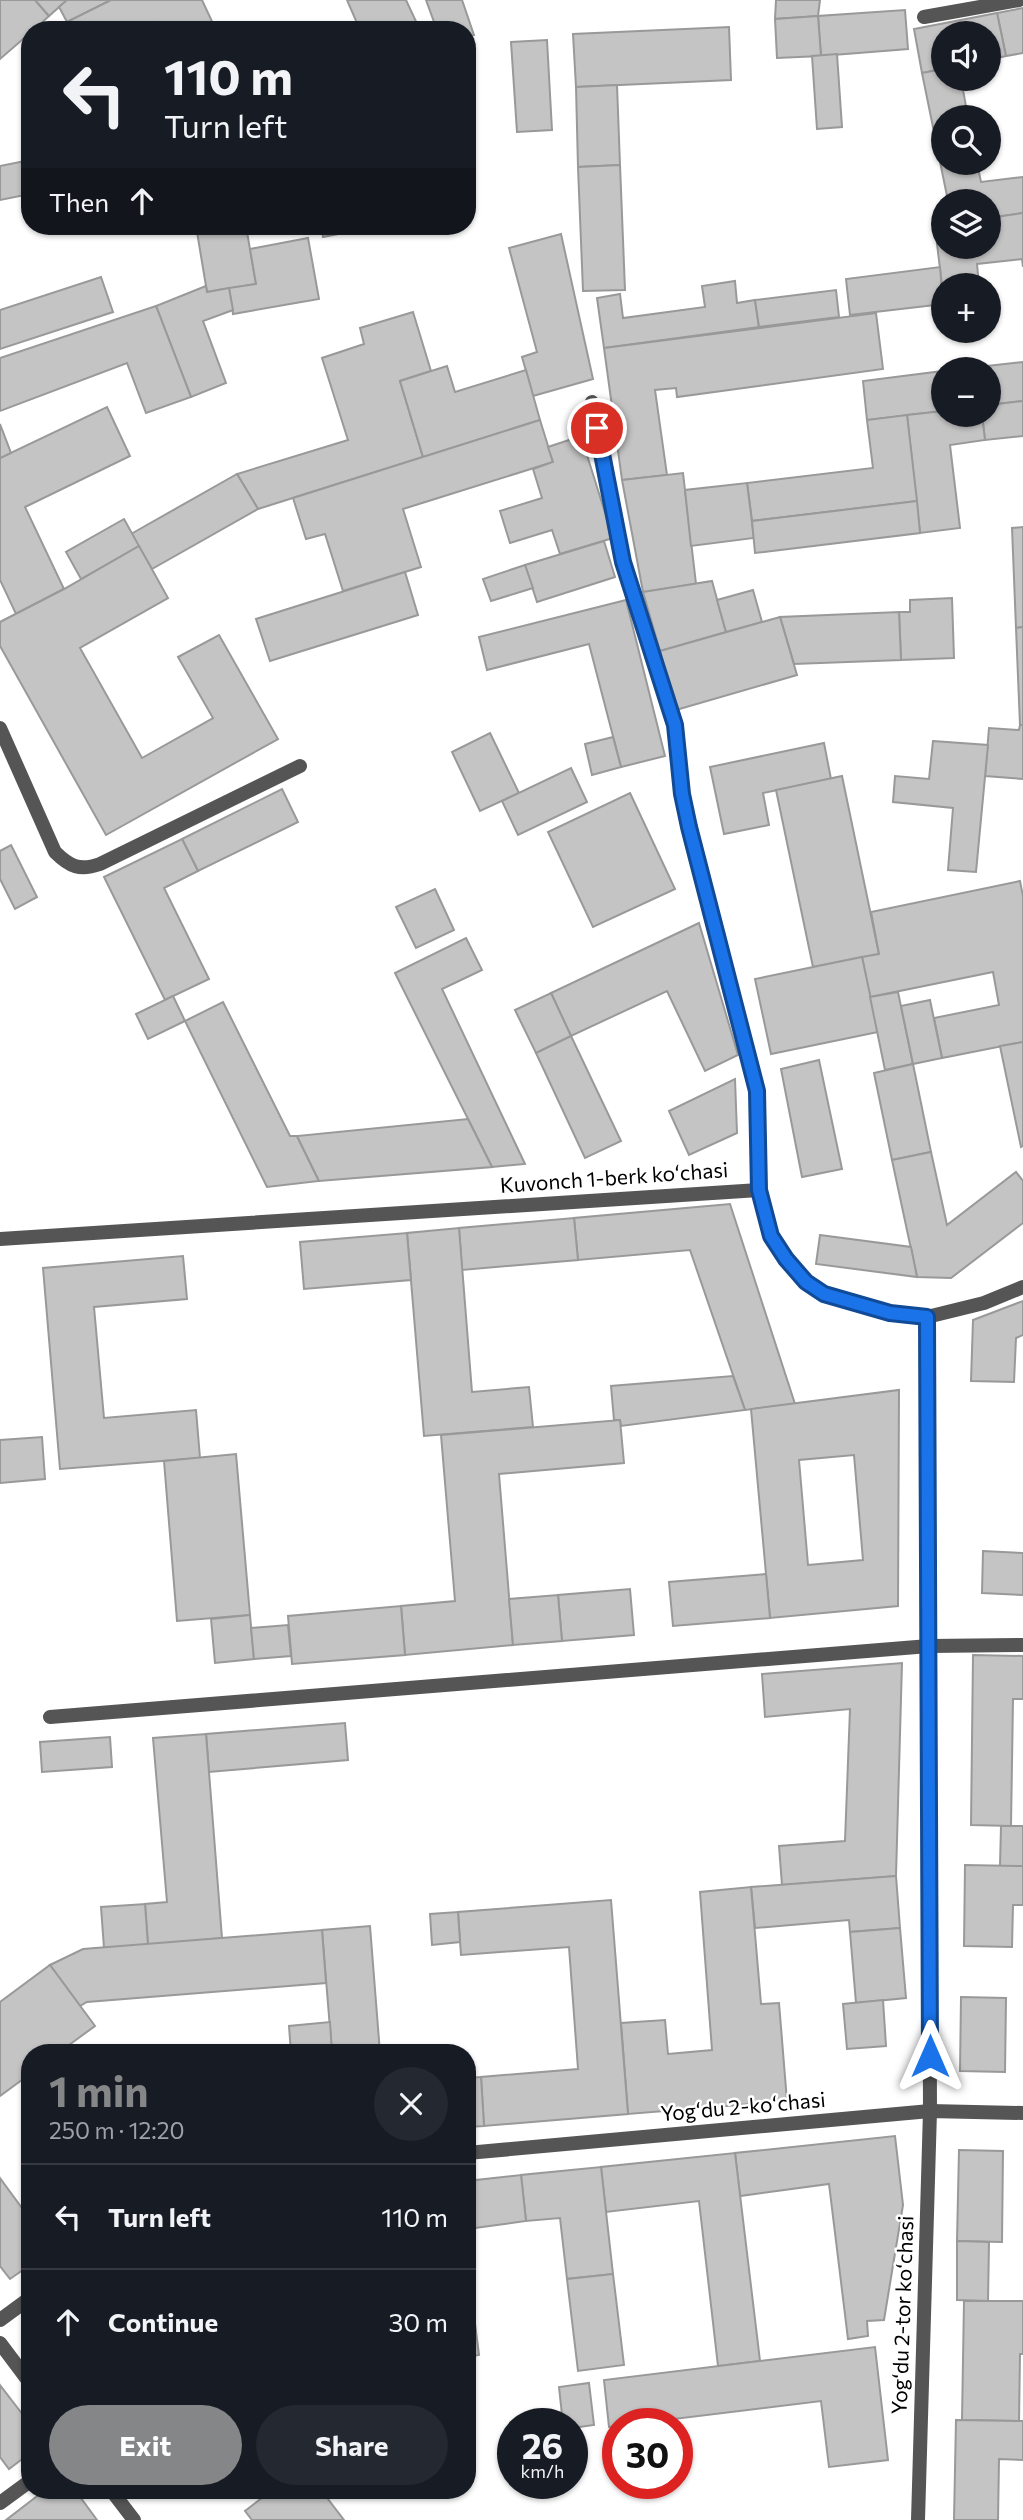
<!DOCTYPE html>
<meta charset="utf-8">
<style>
body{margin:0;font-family:Commissioner,sans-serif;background:#242831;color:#f1f3f6;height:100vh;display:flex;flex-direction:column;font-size:26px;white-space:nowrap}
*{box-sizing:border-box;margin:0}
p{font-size:23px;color:#9ea1a6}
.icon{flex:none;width:38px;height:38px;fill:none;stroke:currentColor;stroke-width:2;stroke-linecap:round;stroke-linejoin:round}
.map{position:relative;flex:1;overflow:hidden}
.details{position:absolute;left:21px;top:2044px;width:455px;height:455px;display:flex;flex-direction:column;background:#171b24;border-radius:28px;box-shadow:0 2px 5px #0004}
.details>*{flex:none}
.top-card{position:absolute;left:21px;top:21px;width:455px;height:214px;border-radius:28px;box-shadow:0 2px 5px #0004;background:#171b24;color:#f1f3f6;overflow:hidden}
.controls{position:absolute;left:931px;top:21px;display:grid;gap:14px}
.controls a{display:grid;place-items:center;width:70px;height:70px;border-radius:50%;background:#171b24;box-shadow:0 2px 5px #0004;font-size:35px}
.speed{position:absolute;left:497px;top:2408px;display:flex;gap:14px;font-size:35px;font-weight:700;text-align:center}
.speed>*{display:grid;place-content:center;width:91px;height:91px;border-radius:50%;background:#171b24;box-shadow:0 2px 5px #0004;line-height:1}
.speed small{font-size:18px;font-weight:400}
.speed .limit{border:10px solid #d22;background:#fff;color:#111}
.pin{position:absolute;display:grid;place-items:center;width:60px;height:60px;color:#fff;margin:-30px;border:4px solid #fff;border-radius:50%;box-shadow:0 2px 7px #0007}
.me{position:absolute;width:77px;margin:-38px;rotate:0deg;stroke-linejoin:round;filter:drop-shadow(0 0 5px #0008)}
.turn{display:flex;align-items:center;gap:24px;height:147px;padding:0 28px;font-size:32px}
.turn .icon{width:91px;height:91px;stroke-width:2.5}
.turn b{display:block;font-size:49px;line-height:60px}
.then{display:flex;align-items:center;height:66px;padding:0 28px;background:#0003;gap:14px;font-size:26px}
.round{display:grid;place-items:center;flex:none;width:74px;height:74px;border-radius:37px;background:#242831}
.summary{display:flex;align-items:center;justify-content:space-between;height:119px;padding:0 28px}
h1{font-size:42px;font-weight:700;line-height:52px;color:#858687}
.primary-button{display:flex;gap:14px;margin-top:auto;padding:14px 28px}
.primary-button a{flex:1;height:80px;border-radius:42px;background:#858687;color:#fff;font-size:28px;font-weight:700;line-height:80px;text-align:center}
.primary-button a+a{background:#242831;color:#f1f3f6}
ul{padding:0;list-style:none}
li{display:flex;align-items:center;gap:21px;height:105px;padding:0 28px;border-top:2px solid #363941}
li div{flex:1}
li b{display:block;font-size:26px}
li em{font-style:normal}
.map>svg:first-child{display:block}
.building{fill:#c4c4c4;stroke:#999;stroke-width:2;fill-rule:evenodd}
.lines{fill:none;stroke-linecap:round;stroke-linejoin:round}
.street{stroke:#555;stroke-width:14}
.route-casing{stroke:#114b97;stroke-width:18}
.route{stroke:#1a73e8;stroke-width:12}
.labels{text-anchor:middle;stroke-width:5;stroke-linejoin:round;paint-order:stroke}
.street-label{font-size:21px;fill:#000;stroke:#fff}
</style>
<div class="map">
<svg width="1023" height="2520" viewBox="0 0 1023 2520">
<rect width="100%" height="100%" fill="#fff"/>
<g class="building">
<polygon points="0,0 35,0 49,16 34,30 30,30 30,33 0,59"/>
<polygon points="35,0 67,0 49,16"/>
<polygon points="67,0 111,0 67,22 59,7"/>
<polygon points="111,0 202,0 216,30 158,30 155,22 137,30 71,30 67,22"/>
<polygon points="347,0 406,0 420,30 360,30"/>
<polygon points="426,0 462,0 474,35 467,37 467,30 437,30"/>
<polygon points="776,0 820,0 818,16 775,19"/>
<polygon points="1023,8 1023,53 1006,56 997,13"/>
<polygon points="905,10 908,49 821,56 818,16"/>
<polygon points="997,13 1006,56 989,60 989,33 943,33 943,69 922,73 914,29"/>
<polygon points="818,16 821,56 777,58 775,19"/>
<polygon points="729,27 731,80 576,87 573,34"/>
<polygon points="547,40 552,130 517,132 511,42"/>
<polygon points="837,54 842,127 817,129 812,56"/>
<polygon points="943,69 943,79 961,79 968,117 943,117 943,163 977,163 981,182 1023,177 1023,213 989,218 989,201 948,201 922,73"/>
<polygon points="617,85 620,165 578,167 576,87"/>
<polygon points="30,160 30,194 0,200 0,166"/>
<polygon points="620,165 625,290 583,291 578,167"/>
<polygon points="1023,213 1023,267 1022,259 977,264 979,285 943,285 943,294 935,227 943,225 943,247 989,247 989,218"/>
<polygon points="196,226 246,226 256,284 207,292"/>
<polygon points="246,226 279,226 279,227 247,234"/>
<polygon points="321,226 358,226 359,230 323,237"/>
<polygon points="561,234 593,379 533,396 522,357 537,352 509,248"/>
<polygon points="308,238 319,299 233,314 229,288 256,284 250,249"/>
<polygon points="940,267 943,304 850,315 846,279"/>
<polygon points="101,277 113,312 0,349 0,310"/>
<polygon points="735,281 737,303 755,300 759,327 604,348 597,298 620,294 623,318 705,307 702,286"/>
<polygon points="206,286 207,292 229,288 233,310 203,321 226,383 191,397 156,306"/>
<polygon points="836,290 839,317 759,327 755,300"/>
<polygon points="156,306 191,397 146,413 127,363 0,411 0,358"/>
<polygon points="413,312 431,371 400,381 423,457 258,509 237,474 348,440 322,358 364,344 360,328"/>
<polygon points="876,313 883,369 677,397 676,388 655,390 667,475 622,480 604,348"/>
<polygon points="1023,362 1023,401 989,405 989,369 960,369"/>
<polygon points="447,366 455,392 526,370 540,420 423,457 400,381"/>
<polygon points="943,371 943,411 867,420 863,381"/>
<polygon points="1023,401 1023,436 985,440 982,415 989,415 989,405"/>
<polygon points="107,407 130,456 25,507 64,589 16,614 0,580 0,458"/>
<polygon points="943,411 943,415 982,415 985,440 950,445 960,528 920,533 907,415"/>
<polygon points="907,415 917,501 752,521 747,483 873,468 867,420"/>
<polygon points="540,420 553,462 403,509 421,567 343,591 325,534 306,539 293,498"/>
<polygon points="0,424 11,453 0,458"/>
<polygon points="581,436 613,538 560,554 552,530 510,543 500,511 542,498 533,469 553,462 548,447"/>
<polygon points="683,473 696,584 643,592 622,480"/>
<polygon points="237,474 258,509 152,569 131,534"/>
<polygon points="747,483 754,538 691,546 685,490"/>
<polygon points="917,501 920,533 755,553 752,521"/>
<polygon points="124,519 139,546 81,579 66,552"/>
<polygon points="1023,527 1023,627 1016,628 1012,528"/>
<polygon points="604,541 615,577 537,602 525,565"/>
<polygon points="139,546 168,598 80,648 142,758 213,718 178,657 219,635 278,739 106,835 0,646 0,622 64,589"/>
<polygon points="525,565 533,588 491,601 483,579"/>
<polygon points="405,572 418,615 270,661 256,619"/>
<polygon points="712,581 726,632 660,651 643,592"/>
<polygon points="753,590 762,622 726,632 717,600"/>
<polygon points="952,598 954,658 901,660 899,612 910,612 910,600"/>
<polygon points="626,600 665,756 621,767 589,644 487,670 479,637"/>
<polygon points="899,612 901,660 794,664 780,617"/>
<polygon points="780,617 797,675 676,710 660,651"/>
<polygon points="1023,627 1023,725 1020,725 1016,628"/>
<polygon points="1020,725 1023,725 1023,779 985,776 989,728 1019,730"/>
<polygon points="490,733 519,793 480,811 452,752"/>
<polygon points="613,737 621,767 592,775 585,744"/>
<polygon points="933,741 988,745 976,872 948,870 953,808 893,802 895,776 929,779"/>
<polygon points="824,743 831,779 763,793 769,825 724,834 710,767"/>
<polygon points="571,768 587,802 518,835 502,801"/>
<polygon points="842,776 879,954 813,967 776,790"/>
<polygon points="282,789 298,822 198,871 182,839"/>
<polygon points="630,793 675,889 593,927 548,832"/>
<polygon points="182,839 198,871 164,888 209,979 165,1000 104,877"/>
<polygon points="11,845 37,897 15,909 0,879 0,851"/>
<polygon points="1020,881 1023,896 1023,1042 942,1058 934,1018 999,1005 993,972 870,997 862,957 879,954 871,912"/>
<polygon points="435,889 454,930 416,948 396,907"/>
<polygon points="699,923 738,1055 705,1071 667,991 571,1036 551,993"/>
<polygon points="466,938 482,970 442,989 525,1164 492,1167 395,973"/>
<polygon points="862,957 878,1032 771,1054 755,979"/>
<polygon points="898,992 913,1064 885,1070 870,997"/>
<polygon points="551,993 571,1036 536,1053 515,1010"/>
<polygon points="173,996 185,1021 148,1039 136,1014"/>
<polygon points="930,1000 942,1058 913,1064 901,1006"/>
<polygon points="223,1002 290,1136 297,1136 319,1181 267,1187 185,1021"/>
<polygon points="571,1036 621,1141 585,1158 536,1053"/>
<polygon points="1023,1042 1023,1146 1021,1147 1000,1046"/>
<polygon points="819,1060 842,1169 802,1177 781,1069"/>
<polygon points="913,1064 931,1152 892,1160 874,1073"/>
<polygon points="735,1079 737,1133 689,1155 669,1111"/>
<polygon points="468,1119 492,1167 319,1181 297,1136"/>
<polygon points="931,1152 947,1225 1016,1172 1023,1181 1023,1223 951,1278 917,1277 892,1160"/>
<polygon points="730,1204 795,1404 745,1410 690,1250 578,1260 574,1218"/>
<polygon points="574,1218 578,1260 462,1270 459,1228"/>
<polygon points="459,1228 472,1392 529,1387 533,1427 424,1436 407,1233"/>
<polygon points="407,1233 411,1280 304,1289 300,1242"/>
<polygon points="820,1235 911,1247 917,1277 816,1264"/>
<polygon points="183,1256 187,1299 94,1307 104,1418 196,1410 200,1458 60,1469 43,1268"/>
<polygon points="1023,1301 1023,1335 1016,1338 1014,1382 971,1381 973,1320"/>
<polygon points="733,1376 745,1410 621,1426 620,1420 614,1420 611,1386"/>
<path d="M899,1390L898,1606L770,1618L751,1409ZM854,1455L863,1560L808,1565L799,1460Z"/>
<polygon points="620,1420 624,1463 499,1474 513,1645 405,1655 401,1606 455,1601 441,1435"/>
<polygon points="42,1437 45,1479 0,1483 0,1440"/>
<polygon points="236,1454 250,1615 177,1621 164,1461"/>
<polygon points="983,1551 1023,1553 1023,1595 982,1593"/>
<polygon points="766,1574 770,1618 673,1626 669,1582"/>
<polygon points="630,1589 634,1635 562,1641 558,1595"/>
<polygon points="558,1595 562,1641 513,1645 509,1599"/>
<polygon points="401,1606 405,1655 292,1664 288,1616"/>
<polygon points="250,1615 254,1659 215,1663 211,1619"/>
<polygon points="288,1625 291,1656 254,1659 251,1628"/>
<polygon points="973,1655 1023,1656 1023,1699 1013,1699 1011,1826 971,1825"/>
<polygon points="902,1663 896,1876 782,1885 779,1846 845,1841 850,1709 765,1717 762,1674"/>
<polygon points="345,1723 348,1760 209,1772 206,1734"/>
<polygon points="206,1734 222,1938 148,1945 145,1904 167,1902 153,1738"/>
<polygon points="110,1737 112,1767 42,1772 40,1742"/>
<polygon points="1001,1826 1023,1826 1023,1866 1000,1866"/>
<polygon points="965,1865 1023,1866 1023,1905 1013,1905 1012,1947 964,1946"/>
<polygon points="896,1876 900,1928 850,1932 849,1920 755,1928 751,1887"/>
<polygon points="751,1887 761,2004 779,2003 787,2101 628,2114 621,2023 665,2020 668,2054 712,2050 700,1892"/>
<polygon points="611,1900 628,2114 484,2126 481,2077 578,2069 569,1947 461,1955 458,1912"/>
<polygon points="145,1904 148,1945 104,1948 101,1907"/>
<polygon points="458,1912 460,1942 432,1945 430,1914"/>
<polygon points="370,1926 380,2053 332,2053 322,1930"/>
<polygon points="900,1928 906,1998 856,2003 850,1932"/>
<polygon points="322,1930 326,1983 87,2002 80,2006 50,1965 83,1949"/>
<polygon points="50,1965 95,2026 58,2053 30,2053 30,2074 0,2096 0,2002"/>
<polygon points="961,1997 1006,1998 1005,2072 960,2071"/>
<polygon points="883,2000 886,2046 847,2049 843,2004"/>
<polygon points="330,2022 332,2053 291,2053 289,2026"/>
<polygon points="481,2077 484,2126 467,2127 467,2078"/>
<polygon points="895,2136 903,2205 884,2320 867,2321 868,2336 848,2339 829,2184 740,2196 735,2153"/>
<polygon points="959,2150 1003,2151 1002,2242 957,2241"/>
<polygon points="735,2153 760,2361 718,2366 699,2201 606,2212 601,2167"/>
<polygon points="601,2167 613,2274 567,2279 560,2218 526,2221 521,2175"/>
<polygon points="521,2175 526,2221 467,2229 467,2181"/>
<polygon points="0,2178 30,2219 30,2265 10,2279 0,2266"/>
<polygon points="957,2241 989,2242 988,2301 957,2300"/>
<polygon points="613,2274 624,2365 578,2371 567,2279"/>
<polygon points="964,2301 1023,2301 1023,2354 1020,2354 1019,2421 962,2420"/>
<polygon points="467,2308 473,2308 479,2355 467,2357"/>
<polygon points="875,2347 888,2460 829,2467 821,2401 609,2427 604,2380"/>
<polygon points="467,2377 474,2433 467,2434"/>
<polygon points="589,2383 594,2425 572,2428 572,2424 563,2424 559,2387"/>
<polygon points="0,2385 30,2424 30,2453 9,2469 0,2457"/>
<polygon points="956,2420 1023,2421 1023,2460 999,2459 998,2520 954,2520"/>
<polygon points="45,2490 75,2490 97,2520 6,2520"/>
<polygon points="272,2490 321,2490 344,2520 252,2520 245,2511"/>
</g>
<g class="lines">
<g class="street">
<polyline points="924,17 1019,0"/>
<polyline points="592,402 623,562 675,725 683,795 689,827 757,1091 759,1190 762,1207 771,1236 786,1259 806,1282 824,1294 890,1313 927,1317 984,1303 1023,1287"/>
<path d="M0,728L55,852C70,867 80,871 100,864L300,766"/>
<polyline points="0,1239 759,1190"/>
<polyline points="50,1717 929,1646 1023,1645"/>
<polyline points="467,2153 930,2111 1023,2113"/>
<polyline points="0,2320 30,2298"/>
<polyline points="0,2343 30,2383"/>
<polyline points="111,2490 134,2520"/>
<polyline points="0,2503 30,2481"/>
<polyline points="918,2520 930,2111 927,1317"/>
</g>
</g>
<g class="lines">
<defs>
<polyline id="route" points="597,428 623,562 675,725 682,794 689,827 757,1091 759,1190 771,1236 786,1259 806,1282 824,1294 890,1313 927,1317 930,2056"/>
</defs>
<use href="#route" class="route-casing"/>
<use href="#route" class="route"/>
</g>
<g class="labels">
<g class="street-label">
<text transform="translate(614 1178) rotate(-4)" y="7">Kuvonch 1-berk koʻchasi</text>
<text transform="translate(743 2107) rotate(-5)" y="7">Yogʻdu 2-koʻchasi</text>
<text transform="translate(903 2315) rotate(-88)" y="7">Yogʻdu 2-tor koʻchasi</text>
</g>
</g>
</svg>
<div class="controls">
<a><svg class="icon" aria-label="sound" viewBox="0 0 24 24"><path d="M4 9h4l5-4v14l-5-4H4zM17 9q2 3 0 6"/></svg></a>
<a><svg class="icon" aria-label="search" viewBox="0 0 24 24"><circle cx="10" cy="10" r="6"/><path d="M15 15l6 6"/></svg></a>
<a><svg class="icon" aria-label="layers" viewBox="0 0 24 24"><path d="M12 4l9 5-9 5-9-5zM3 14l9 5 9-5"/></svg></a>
<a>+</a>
<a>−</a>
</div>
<div class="speed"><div>26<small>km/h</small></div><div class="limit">30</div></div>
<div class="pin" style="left:597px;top:428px;background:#d93025"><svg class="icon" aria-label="arrive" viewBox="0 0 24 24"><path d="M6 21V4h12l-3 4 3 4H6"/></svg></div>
<svg class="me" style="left:930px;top:2056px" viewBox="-20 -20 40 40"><path d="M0-17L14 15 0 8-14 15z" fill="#1a73e8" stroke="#fff" stroke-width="4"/></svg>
<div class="top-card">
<div class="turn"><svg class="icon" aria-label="left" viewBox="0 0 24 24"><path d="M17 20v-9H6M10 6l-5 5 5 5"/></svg><div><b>110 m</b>Turn left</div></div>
<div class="then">Then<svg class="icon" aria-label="ahead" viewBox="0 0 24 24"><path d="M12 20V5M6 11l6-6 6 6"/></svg></div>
</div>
<section class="details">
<div class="summary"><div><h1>1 min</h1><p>250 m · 12:20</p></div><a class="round"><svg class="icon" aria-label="close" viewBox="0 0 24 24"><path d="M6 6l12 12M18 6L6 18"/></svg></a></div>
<ul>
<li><svg class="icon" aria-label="left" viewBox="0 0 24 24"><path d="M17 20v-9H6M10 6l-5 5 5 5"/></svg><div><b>Turn left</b></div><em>110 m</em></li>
<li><svg class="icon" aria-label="ahead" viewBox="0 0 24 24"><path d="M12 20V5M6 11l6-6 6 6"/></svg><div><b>Continue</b></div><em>30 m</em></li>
</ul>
<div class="primary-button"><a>Exit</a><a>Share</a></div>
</section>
</div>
